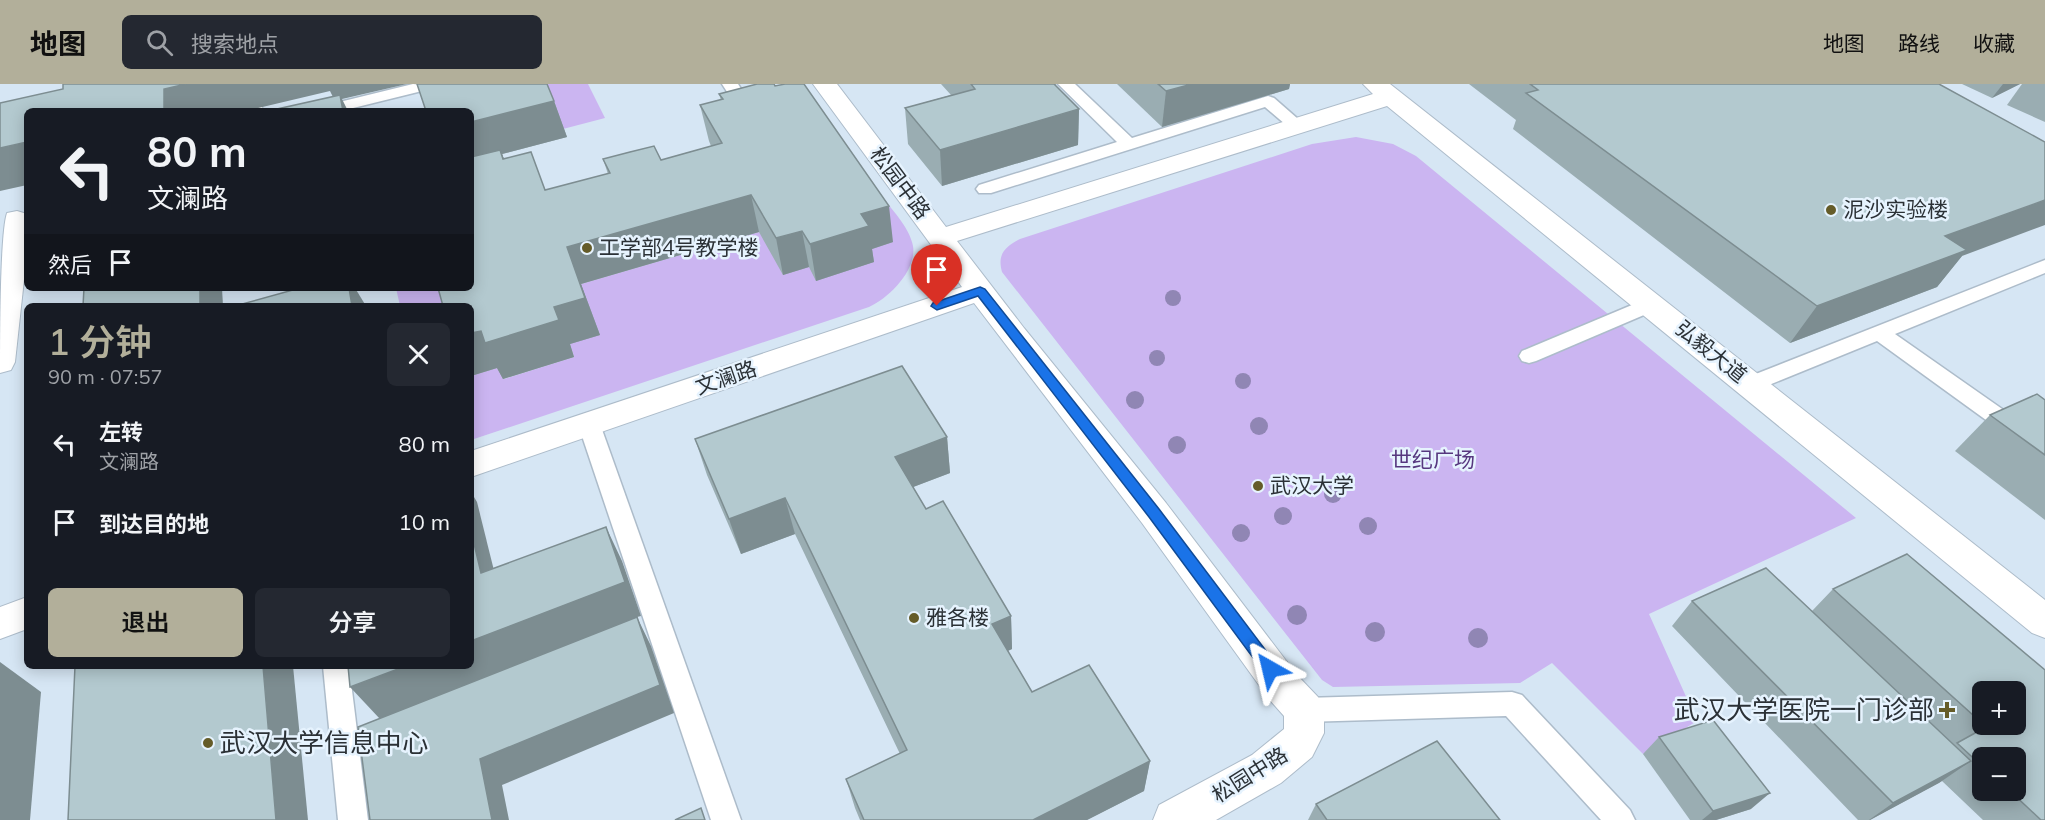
<!DOCTYPE html>
<html lang="zh">
<meta charset="utf-8">
<style>
body{margin:0;font-family:Mulish,"Noto Sans SC",sans-serif;background:#242831;color:#f1f3f6;height:100vh;display:flex;flex-direction:column;font-size:22px;white-space:nowrap}
*{box-sizing:border-box;margin:0}
p{font-size:20px;color:#9ea1a6}
.icon{flex:none;width:33px;height:33px;fill:none;stroke:currentColor;stroke-width:2;stroke-linecap:round;stroke-linejoin:round}
.map{position:relative;flex:1;overflow:hidden}
.sheet{position:absolute;left:24px;top:219px;width:450px;height:366px;display:flex;flex-direction:column;background:#171b24;border-radius:9px;box-shadow:0 3px 15px #0003}
.sheet>*{flex:none}
.top-card{position:absolute;left:24px;top:24px;width:450px;height:183px;border-radius:9px;box-shadow:0 3px 15px #0003;background:#171b24;color:#f1f3f6;overflow:hidden}
.fabs{position:absolute;left:1972px;top:597px;display:grid;gap:12px}
.fabs a{display:grid;place-items:center;width:54px;height:54px;border-radius:9px;background:#171b24;box-shadow:0 3px 15px #0003;font-size:30px}
.pin{position:absolute;display:grid;place-items:center;width:51px;height:51px;color:#fff;margin:-62px -26px;border-radius:50% 50% 50% 0;rotate:-45deg;box-shadow:0 0 6px #0007}
.pin .icon{rotate:45deg}
.me{position:absolute;width:66px;margin:-33px;rotate:323deg;stroke-linejoin:round;filter:drop-shadow(0 0 4px #0008)}
.turn{display:flex;align-items:center;gap:21px;height:126px;padding:0 24px;font-size:27px}
.turn .icon{width:78px;height:78px;stroke-width:2.5}
.turn b{display:block;font-size:42px;line-height:51px}
.then{display:flex;align-items:center;height:57px;padding:0 24px;background:#0003;gap:12px;font-size:22px}
.round{display:grid;place-items:center;flex:none;width:63px;height:63px;border-radius:9px;background:#242831}
.headline{display:flex;align-items:center;justify-content:space-between;height:102px;padding:0 24px}
h1{font-size:36px;font-weight:600;line-height:45px;color:#b2af9a}
.primary-button{display:flex;gap:12px;margin-top:auto;padding:12px 24px}
.primary-button a{flex:1;height:69px;border-radius:9px;background:#b2af9a;color:#111;font-size:24px;font-weight:600;line-height:69px;text-align:center}
.primary-button a+a{background:#242831;color:#f1f3f6}
ul{padding:0;list-style:none}
li{display:flex;align-items:center;gap:18px;height:78px;padding:0 24px}
li div{flex:1}
li b{display:block;font-size:22px}
li em{font-style:normal}
header{display:flex;align-items:center;gap:36px;box-sizing:border-box;height:84px;padding:0 30px;background:#b2af9a;color:#111}
header strong{font-size:28px}
nav{display:flex;gap:33px;margin-inline-start:auto;font-size:21px}
.search{width:420px;height:54px;background:#242831;display:flex;align-items:center;gap:15px;box-sizing:border-box;padding:0 21px;border-radius:9px;color:#9ea1a6;font-size:22px}
.map>svg:first-child{display:block}
.green{fill:#cbb5f1}
.lines{fill:none;stroke-linecap:round;stroke-linejoin:round}
.service-casing{stroke:#adbcca;stroke-width:3}
.minor-casing{stroke:#adbcca;stroke-width:2}
.service{fill:#fff;fill-rule:evenodd}
.minor{fill:#fff;fill-rule:evenodd}
.tree{fill:#9086b4}
.wall{fill:#9aadb2;fill-rule:evenodd}
.shaded-wall{fill:#7d8d91}
.building{fill:#b3c9cf;stroke:#7d8d91;stroke-width:1.5}
.route{fill:#1a73e8;stroke:#114b97;stroke-width:1.5}
.poi-dot{fill:#655c29;stroke:#e6f3fe;stroke-width:2}
.labels{text-anchor:middle;stroke-width:5;stroke-linejoin:round;paint-order:stroke}
.street-label{font-size:21px;fill:#2b3136;stroke:#e6f3fe}
.poi-label{font-size:21px;fill:#2b3136;stroke:#e6f3fe;text-anchor:start}
.park-label{font-size:21px;fill:#56377f;stroke:#e6f3fe}
.near-poi-label{font-size:26px;fill:#2b3136;stroke:#e6f3fe;text-anchor:end}
</style>
<header>
<strong>地图</strong>
<div class="search"><svg class="icon" aria-label="search" viewBox="0 0 24 24"><circle cx="10" cy="10" r="6"/><path d="M15 15l6 6"/></svg>搜索地点</div>
<nav><a>地图</a><a>路线</a><a>收藏</a></nav>
</header>
<div class="map">
<svg width="2045" height="736" viewBox="0 0 2045 736">
<rect width="100%" height="100%" fill="#d6e6f4"/>
<g class="green">
<polygon points="543,0 588,0 605,34 563,45"/>
<path d="M822,27C843,56 863,86 884,115C894,128 910,145 913,162C917,186 889,214 869,223L471,356V292L499,283L504,295L574,273L570,260L581,200L759,148Z"/>
<path d="M1356,53L1393,60L1416,72L1856,434L1649,530L1697,637L1643,670L1552,579L1520,599L1333,603L1322,596L1002,188C997,170 1005,163 1020,155L1312,60Z"/>
<polygon points="396,204 448,204 453,222 400,222"/>
</g>
<g class="lines">
<defs>
<g id="service">
<polygon points="413,0 422,1 424,4 422,7 341,27 313,27 315,24"/>
<polygon points="722,0 738,0 752,22 760,27 758,30 748,33 742,31"/>
<polygon points="1058,0 1075,0 1132,54 1268,12 1274,14 1306,42 1298,47 1292,46 1265,23 991,109 979,109 976,105 979,101 1117,58"/>
<polygon points="2045,176 2045,189 1895,250 2045,355 2045,375 2037,373 1877,257 1759,305 1751,308 1743,305 1740,300 1743,295"/>
<polygon points="1651,213 1658,215 1661,220 1658,225 1536,277 1529,279 1522,277 1519,272 1522,267"/>
<polygon points="589,332 597,334 600,340 741,736 711,736 578,340 581,334"/>
<polygon points="323,582 349,582 368,736 338,736"/>
<polygon points="1512,608 1522,611 1630,726 1635,736 1601,736 1506,632 1304,638 1294,635 1290,626 1294,617 1304,614"/>
</g>
<g id="minor">
<polygon points="813,0 837,0 946,143 1373,10 1363,0 1390,0 2045,516 2045,554 2032,549 1387,22 957,157 1024,244 1166,419 1297,591 1318,613 1324,626 1324,649 1312,673 1281,699 1216,736 1153,736 1159,721 1252,671 1284,645 1284,632 1269,615 1142,439 974,219 471,393 471,367 962,203"/>
<polygon points="252,19 261,21 264,27 240,27 243,21"/>
<path d="M17,127L27,130V168L15,278L11,286L0,289C0,259 0,149 7,129Z"/>
<polygon points="27,513 27,545 0,555 0,523"/>
</g>
</defs>
<use href="#service" class="service-casing"/>
<use href="#minor" class="minor-casing"/>
<use href="#service" class="service"/>
<use href="#minor" class="minor"/>
</g>
<g class="tree">
<circle cx="1173" cy="214" r="8"/>
<circle cx="1157" cy="274" r="8"/>
<circle cx="1243" cy="297" r="8"/>
<circle cx="1135" cy="316" r="9"/>
<circle cx="1259" cy="342" r="9"/>
<circle cx="1177" cy="361" r="9"/>
<circle cx="1333" cy="410" r="9"/>
<circle cx="1283" cy="432" r="9"/>
<circle cx="1368" cy="442" r="9"/>
<circle cx="1241" cy="449" r="9"/>
<circle cx="1297" cy="531" r="10"/>
<circle cx="1375" cy="548" r="10"/>
<circle cx="1478" cy="554" r="10"/>
</g>
<g class="wall">
<polygon points="941,0 1056,0 1056,2 1079,25 1078,61 942,102 908,60 905,24 951,11"/>
<polygon points="1117,0 1290,0 1289,5 1162,43"/>
<polygon points="1469,0 1939,0 1962,172 1937,203 1790,259 1513,45 1516,36"/>
<polygon points="1962,0 2020,0 1992,14"/>
<polygon points="2022,0 2045,0 2045,38 2007,21"/>
<polygon points="719,10 893,158 872,165 874,178 816,197 809,183 783,191 759,148 581,200 600,251 570,260 574,273 503,295 497,284 471,292 471,27 554,17 567,53 502,70 504,75 546,106 608,90 603,75 661,76 711,62 709,57 700,21 721,16"/>
<polygon points="2045,316 2045,436 1955,367 1990,331"/>
<polygon points="947,353 950,389 913,403 926,425 1011,532 1012,565 1008,567 1032,608 1150,677 1144,707 1087,736 860,736 855,724 846,695 900,670 795,450 741,470 707,391 695,355"/>
<path d="M1907,470L2045,736H1983L1942,697L1870,736H1858L1672,542L1692,517L1812,527L1833,505ZM1983,674L2016,706H1983Z"/>
<polygon points="1659,653 1751,725 1716,736 1690,736 1643,670"/>
<polygon points="1316,720 1500,736 1308,736"/>
</g>
<g class="shaded-wall">
<polygon points="186,0 407,0 342,15 348,27 343,27 335,17 330,7 245,27 161,27 164,5"/>
<polygon points="1192,0 1290,0 1289,5 1162,43 1166,7"/>
<polygon points="2003,0 2020,0 1992,14"/>
<polygon points="554,17 567,53 502,70 515,102 471,78 471,38"/>
<polygon points="1079,25 1078,61 942,102 940,66"/>
<polygon points="27,58 27,101 0,107 0,64"/>
<polygon points="751,111 759,148 581,200 600,251 570,260 574,273 503,295 497,284 471,292 471,249 554,223 567,163"/>
<polygon points="2045,116 2045,141 1962,172 1937,203 1790,259 1817,222 1945,152"/>
<polygon points="889,122 893,158 872,165 874,178 816,197 810,160 861,130"/>
<polygon points="802,147 809,183 783,191 776,154"/>
<polygon points="200,204 222,204 223,222 200,222"/>
<polygon points="349,204 355,204 366,222 352,222"/>
<polygon points="947,353 950,389 900,408 895,373"/>
<polygon points="471,408 477,418 503,523 481,489 471,447"/>
<polygon points="785,414 795,450 741,470 729,435"/>
<polygon points="606,443 622,477 641,532 637,533 651,562 674,629 502,701 509,736 492,736 380,635 350,603 406,582 471,582 471,557"/>
<polygon points="1011,532 1012,565 993,573 992,540"/>
<polygon points="0,578 41,608 30,736 0,736"/>
<polygon points="263,582 293,582 308,736 276,736"/>
<polygon points="1150,677 1144,707 1087,736 1033,736"/>
<polygon points="1971,677 1939,699 1870,736 1869,736 1893,719"/>
<polygon points="1770,709 1751,725 1716,736 1702,736 1713,727"/>
</g>
<g class="building">
<polygon points="63,0 186,0 164,5 164,27 27,27 27,58 0,64 0,19 63,5"/>
<polygon points="417,0 547,0 554,17 471,38 471,27 426,27"/>
<polygon points="757,0 774,0 775,2 785,0 804,0 889,122 861,130 869,142 810,160 802,147 776,154 751,111 567,163 585,214 554,223 559,236 485,259 481,247 471,249 471,222 443,222 438,204 471,204 471,73 500,66 503,75 531,68 545,106 610,89 603,75 630,68 654,62 661,76 722,59 700,21 723,15 719,10"/>
<polygon points="971,0 1054,0 1079,25 940,66 905,24 975,5"/>
<polygon points="1158,0 1192,0 1166,7"/>
<polygon points="1530,0 1939,0 2045,58 2045,116 1945,152 1967,166 1817,222 1526,9 1538,6"/>
<polygon points="340,11 343,27 268,27"/>
<polygon points="84,204 200,204 200,222 83,222"/>
<polygon points="300,204 349,204 352,222 235,222"/>
<polygon points="902,282 947,353 895,373 926,425 943,417 1011,532 992,540 1032,608 1089,581 1150,677 1033,736 864,736 846,695 907,666 785,414 729,435 695,355"/>
<polygon points="2037,310 2045,316 2045,371 1990,331"/>
<polygon points="606,443 625,498 471,557 471,447 481,489"/>
<polygon points="1907,470 2045,586 2045,736 2041,736 2009,706 2016,706 2016,674 1983,674 1983,683 1957,659 1986,643 1983,640 2016,640 2016,608 1983,608 1983,640 1833,505"/>
<polygon points="1766,484 1971,677 1893,719 1692,517"/>
<polygon points="637,533 660,601 480,675 492,736 370,736 358,643"/>
<polygon points="75,582 263,582 276,736 68,736"/>
<polygon points="348,582 406,582 350,603"/>
<polygon points="1713,636 1770,709 1713,727 1659,653"/>
<polygon points="1437,657 1500,736 1327,736 1316,720"/>
<polygon points="701,724 705,736 675,736"/>
</g>
<polygon class="route" points="980,203 985,205 1159,425 1276,580 1278,585 1276,590 1270,592 1265,590 1149,433 978,212 937,226 931,222 933,219"/>
<g class="poi-dot">
<circle cx="1831" cy="126" r="6"/>
<circle cx="587" cy="164" r="6"/>
<circle cx="1258" cy="402" r="6"/>
<circle cx="914" cy="534" r="6"/>
<path d="M1944 617h6v6h6v6h-6v6h-6v-6h-6v-6h6z"/>
<circle cx="208" cy="659" r="6"/>
</g>
<g class="labels">
<g class="street-label">
<text transform="translate(900 99) rotate(53)" y="7">松园中路</text>
<text transform="translate(1711 268) rotate(39)" y="7">弘毅大道</text>
<text transform="translate(726 294) rotate(-19)" y="7">文澜路</text>
<text transform="translate(1250 691) rotate(-32)" y="7">松园中路</text>
</g>
<g class="poi-label">
<text x="1843" y="133">泥沙实验楼</text>
<text x="599" y="171">工学部4号教学楼</text>
<text x="1270" y="409">武汉大学</text>
<text x="926" y="541">雅各楼</text>
</g>
<g class="park-label">
<text x="1433" y="383">世纪广场</text>
</g>
<g class="near-poi-label">
<text x="1934" y="635">武汉大学医院一门诊部</text>
<text x="220" y="668" text-anchor="start">武汉大学信息中心</text>
</g>
</g>
</svg>
<div class="fabs">
<a>+</a>
<a>−</a>
</div>
<div class="pin" style="left:937px;top:222px;background:#d93025"><svg class="icon" aria-label="arrive" viewBox="0 0 24 24"><path d="M6 21V4h12l-3 4 3 4H6"/></svg></div>
<svg class="me" style="left:1270px;top:585px" viewBox="-20 -20 40 40"><path d="M0-17L14 15 0 8-14 15z" fill="#1a73e8" stroke="#fff" stroke-width="4"/></svg>
<div class="top-card">
<div class="turn"><svg class="icon" aria-label="left" viewBox="0 0 24 24"><path d="M17 20v-9H6M10 6l-5 5 5 5"/></svg><div><b>80 m</b>文澜路</div></div>
<div class="then">然后<svg class="icon" aria-label="arrive" viewBox="0 0 24 24"><path d="M6 21V4h12l-3 4 3 4H6"/></svg></div>
</div>
<section class="sheet">
<div class="headline"><div><h1>1 分钟</h1><p>90 m · 07:57</p></div><a class="round"><svg class="icon" aria-label="close" viewBox="0 0 24 24"><path d="M6 6l12 12M18 6L6 18"/></svg></a></div>
<ul>
<li><svg class="icon" aria-label="left" viewBox="0 0 24 24"><path d="M17 20v-9H6M10 6l-5 5 5 5"/></svg><div><b>左转</b><p>文澜路</p></div><em>80 m</em></li>
<li><svg class="icon" aria-label="arrive" viewBox="0 0 24 24"><path d="M6 21V4h12l-3 4 3 4H6"/></svg><div><b>到达目的地</b></div><em>10 m</em></li>
</ul>
<div class="primary-button"><a>退出</a><a>分享</a></div>
</section>
</div>
